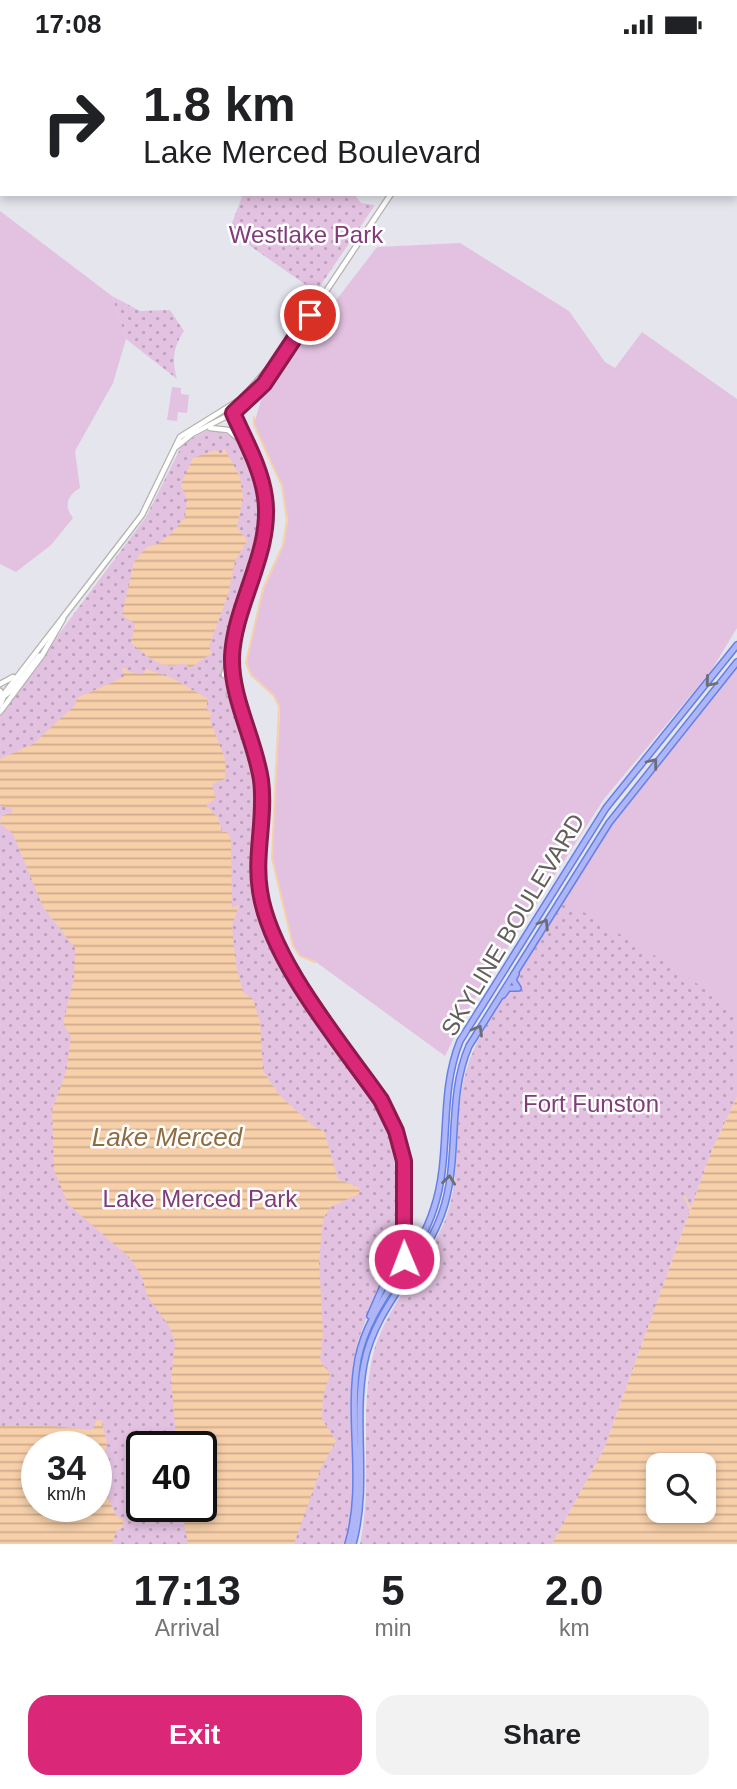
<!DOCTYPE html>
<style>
body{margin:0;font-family:Helvetica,sans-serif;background:#f2f2f2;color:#202124;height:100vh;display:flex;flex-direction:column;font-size:26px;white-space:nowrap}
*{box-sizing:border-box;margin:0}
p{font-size:23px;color:#757577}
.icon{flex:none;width:38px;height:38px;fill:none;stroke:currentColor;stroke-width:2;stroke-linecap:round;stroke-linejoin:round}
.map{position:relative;height:1495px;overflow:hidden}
.sheet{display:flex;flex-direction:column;background:#fff;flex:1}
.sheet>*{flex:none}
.guide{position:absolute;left:0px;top:0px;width:738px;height:147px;box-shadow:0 4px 10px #0003;background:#fff;color:#202124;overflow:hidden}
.tools{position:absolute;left:646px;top:1404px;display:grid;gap:14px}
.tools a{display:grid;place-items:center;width:70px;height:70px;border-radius:14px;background:#fff;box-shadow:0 4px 10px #0003;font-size:35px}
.speed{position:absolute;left:21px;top:1382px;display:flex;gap:14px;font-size:35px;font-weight:700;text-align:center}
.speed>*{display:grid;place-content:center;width:91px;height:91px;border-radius:50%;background:#fff;box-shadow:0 4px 10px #0003;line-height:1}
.speed small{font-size:18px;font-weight:400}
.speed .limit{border:4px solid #111;border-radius:10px;background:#fff;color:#111}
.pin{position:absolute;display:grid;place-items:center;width:60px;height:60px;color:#fff;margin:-30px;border:4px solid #fff;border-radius:50%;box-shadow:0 2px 7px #0007}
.me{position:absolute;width:77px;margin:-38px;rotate:359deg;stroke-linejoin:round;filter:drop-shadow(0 0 5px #0008)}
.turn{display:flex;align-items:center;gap:24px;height:147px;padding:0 28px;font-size:32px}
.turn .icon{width:91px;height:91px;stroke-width:2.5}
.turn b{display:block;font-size:49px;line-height:60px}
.eta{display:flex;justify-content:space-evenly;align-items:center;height:119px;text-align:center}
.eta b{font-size:42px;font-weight:700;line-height:49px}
.cta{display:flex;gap:14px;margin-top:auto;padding:14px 28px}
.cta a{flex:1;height:80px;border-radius:21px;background:#db2777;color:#fff;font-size:28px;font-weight:700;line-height:80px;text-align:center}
.cta a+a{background:#f2f2f2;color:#202124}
.status{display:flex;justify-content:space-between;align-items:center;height:49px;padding:0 35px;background:#fff;direction:ltr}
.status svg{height:19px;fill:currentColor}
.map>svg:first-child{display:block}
.grass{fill:#e3c2e1}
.park{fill:url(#park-dots);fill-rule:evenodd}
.water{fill:url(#water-rules);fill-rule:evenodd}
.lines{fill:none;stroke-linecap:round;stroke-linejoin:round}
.stream{stroke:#f7d0aa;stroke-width:2}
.secondary-casing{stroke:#b6b3ae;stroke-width:7}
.primary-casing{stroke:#6581e5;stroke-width:8}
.secondary{stroke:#fff;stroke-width:4.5}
.primary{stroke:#aeb6f8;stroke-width:5}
.oneway{stroke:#6e6d73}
.route-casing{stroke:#8e194d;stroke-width:18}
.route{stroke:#db2777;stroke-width:12}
.labels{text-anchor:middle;stroke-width:5;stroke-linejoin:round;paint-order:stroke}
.park-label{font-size:24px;fill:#813c7a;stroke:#fff}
.street-label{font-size:24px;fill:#63605c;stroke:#fff}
.water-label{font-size:26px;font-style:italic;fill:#8f6c3f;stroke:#fff}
</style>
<div class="status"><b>17:08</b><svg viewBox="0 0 49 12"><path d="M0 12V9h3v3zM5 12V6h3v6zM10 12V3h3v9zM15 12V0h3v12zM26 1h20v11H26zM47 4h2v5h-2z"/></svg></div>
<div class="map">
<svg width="737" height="1495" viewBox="0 0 737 1495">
<defs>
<pattern id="park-dots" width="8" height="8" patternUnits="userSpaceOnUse" patternTransform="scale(1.75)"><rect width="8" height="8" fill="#e3c2e1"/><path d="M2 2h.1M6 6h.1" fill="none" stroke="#bca1ba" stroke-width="1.8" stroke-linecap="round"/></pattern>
<pattern id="water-rules" width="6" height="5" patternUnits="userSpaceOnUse" patternTransform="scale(1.75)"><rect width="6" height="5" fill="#f7d0aa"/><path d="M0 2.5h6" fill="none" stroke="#ccac8e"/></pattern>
</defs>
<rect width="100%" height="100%" fill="#e4e5ed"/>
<g class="grass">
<path d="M0,162L112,247L122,277L126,290L113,334L75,402L80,439C68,446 63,456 73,469L51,496L16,523L0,515Z"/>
<polygon points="460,194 569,262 605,313 615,319 642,283 737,350 737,579 711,622 604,750 467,962 445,1007 316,913 300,907 293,897 272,809 280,661 274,646 252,626 246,611 264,540 284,496 288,471 282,437 254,375 262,348 377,198"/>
<polygon points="172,338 181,339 181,345 189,346 187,364 178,363 177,372 167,371"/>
<path d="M737,613V966L451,1154C461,1107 453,1056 470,1010C480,980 509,958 516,927L612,774Z"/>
</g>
<g class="park">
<polygon points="243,145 354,145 361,154 375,156 316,243 229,182"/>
<path d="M112,247L140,262L170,261L184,282C173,298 172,311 177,330L126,290Z"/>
<path d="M206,382C228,380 238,391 248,409C284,474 234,542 228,608L230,626L257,738L254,829L264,877L279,910L381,1061C400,1100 403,1134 398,1176C396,1188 396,1201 391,1213C377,1250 355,1284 352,1324C347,1381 360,1439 345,1495H0V664L146,468L183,394ZM37,1398H96V1458H37ZM142,1398H201V1458H142Z"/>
<path d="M564,851L670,916L737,962V1048L712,1101L604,1400L552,1495H360C373,1434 359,1371 372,1310C384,1257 427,1218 446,1169C463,1123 453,1073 465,1027C478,974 534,899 564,851Z"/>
</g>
<g class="water">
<path d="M224,399L240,428L243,448L237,478L247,492L235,512L228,546L209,597L212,604L190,619L184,614C162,623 146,606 131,594L135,575L122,566L134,513L147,498L158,495L173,483L185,468L187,451L181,435L193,409L215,401L221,405Z"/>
<polygon points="122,617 129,623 143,625 146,620 172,629 208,650 206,659 211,664 210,671 225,710 225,730 212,735 216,749 206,756 218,769 222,783 227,783 231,790 232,859 239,856 232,877 236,916 243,943 253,950 260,973 263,1022 280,1047 313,1077 324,1082 338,1130 360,1139 359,1145 331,1158 323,1170 319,1212 323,1284 320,1311 330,1325 323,1347 322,1370 336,1392 321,1419 294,1495 188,1495 181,1458 201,1458 201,1398 177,1398 171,1331 175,1294 170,1279 147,1246 142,1228 130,1209 68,1155 54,1121 52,1061 66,1023 71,988 63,974 74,930 75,899 43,858 13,785 0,774 1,767 13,763 11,759 0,757 0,710 33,695 75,656 77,649 124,628"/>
<path d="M737,1048V1495H552L604,1400L712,1101ZM658,1416H704V1461H658Z"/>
<path d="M101,1370L107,1394L99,1427L115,1465L123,1471V1477L116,1483L112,1495H0V1377L42,1376L92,1381L97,1371ZM37,1398H96V1458H37Z"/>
</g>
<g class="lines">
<g class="stream">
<polyline points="254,368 254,376 282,437 287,471 283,496 263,540 246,614 251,626 274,647 279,657 272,809 293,897 300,907 315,913"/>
<polyline points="685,1148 691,1161"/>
</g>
<defs>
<g id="secondary">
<polyline points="417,2 417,0"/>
<polyline points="421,2 421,0"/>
<path d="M230,359L255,416L266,452L262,488L232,611L261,731L258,823L263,858L272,887L286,913L381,1051C413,1102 402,1142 403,1198L404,1210L411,1220"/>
<polyline points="210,379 228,381 245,395"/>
<polyline points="176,398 192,385 233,364 262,338 391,145"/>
<polyline points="224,626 231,602"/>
<polyline points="0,635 13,628"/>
<polyline points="0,642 3,649 0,656"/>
<polyline points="229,645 241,656"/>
<polyline points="3,648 13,640 39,607"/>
<polyline points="0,650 142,466 180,388 241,350 289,296"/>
<polyline points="0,663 41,608 63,570"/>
<polyline points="402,1170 396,1195 399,1213 407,1219"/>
</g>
<g id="primary">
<polyline points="257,0 264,2"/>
<polyline points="287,0 293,2"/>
<polyline points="503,946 508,939 518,939 513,931 516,925"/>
<polyline points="404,1172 408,1190 415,1190 422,1183"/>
<polyline points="370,1267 387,1228 396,1195"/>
<path d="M348,1495C366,1435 347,1371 358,1310C369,1253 417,1214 434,1159C452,1105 438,1046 460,992L606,759L737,596"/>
<path d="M353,1495C369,1436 353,1374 364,1315C375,1257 423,1218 442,1164C461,1110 446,1050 469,997L609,774L737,613"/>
</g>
</defs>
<use href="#secondary" class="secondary-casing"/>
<use href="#primary" class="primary-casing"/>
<use href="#secondary" class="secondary"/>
<use href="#primary" class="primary"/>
</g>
<defs><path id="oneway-chevron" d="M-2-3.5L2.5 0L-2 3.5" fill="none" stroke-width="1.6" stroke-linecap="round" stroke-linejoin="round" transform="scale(1.75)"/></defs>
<g class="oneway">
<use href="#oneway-chevron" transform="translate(710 633) rotate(130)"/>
<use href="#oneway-chevron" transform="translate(653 714) rotate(-52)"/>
<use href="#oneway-chevron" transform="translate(544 875) rotate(-58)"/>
<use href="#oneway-chevron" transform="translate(478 981) rotate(-60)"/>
<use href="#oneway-chevron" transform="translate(449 1131) rotate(-83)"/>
</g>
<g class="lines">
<defs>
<path id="route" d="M310,266L264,335L233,364C245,391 261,419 265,448C273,503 234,555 232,608C231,650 255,690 261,731C266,768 254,805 260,842C270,911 341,994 381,1051L396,1082L404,1112V1210"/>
</defs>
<use href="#route" class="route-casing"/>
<use href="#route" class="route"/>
</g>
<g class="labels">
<g class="park-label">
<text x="306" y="194">Westlake Park</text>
<text x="591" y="1063">Fort Funston</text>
<text x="200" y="1158">Lake Merced Park</text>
</g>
<g class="street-label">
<text transform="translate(513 876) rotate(-59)" y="8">SKYLINE BOULEVARD</text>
</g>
<g class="water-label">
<text x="167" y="1097">Lake Merced</text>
</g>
</g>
</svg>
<div class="tools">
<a><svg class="icon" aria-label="search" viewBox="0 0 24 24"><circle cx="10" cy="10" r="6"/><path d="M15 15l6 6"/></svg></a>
</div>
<div class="speed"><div>34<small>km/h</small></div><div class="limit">40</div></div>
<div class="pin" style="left:310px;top:266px;background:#d93025"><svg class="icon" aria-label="arrive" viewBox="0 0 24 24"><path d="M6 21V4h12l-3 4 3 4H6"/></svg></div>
<svg class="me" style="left:404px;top:1210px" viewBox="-20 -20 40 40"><circle r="17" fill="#db2777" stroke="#fff" stroke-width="3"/><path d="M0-11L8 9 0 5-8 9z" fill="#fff"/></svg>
<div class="guide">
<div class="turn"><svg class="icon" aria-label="right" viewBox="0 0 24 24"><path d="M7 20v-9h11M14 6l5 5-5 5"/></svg><div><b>1.8 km</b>Lake Merced Boulevard</div></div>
</div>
</div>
<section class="sheet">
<div class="eta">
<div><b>17:13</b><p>Arrival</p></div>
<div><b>5</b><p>min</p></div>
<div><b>2.0</b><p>km</p></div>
</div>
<div class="cta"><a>Exit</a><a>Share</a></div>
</section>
